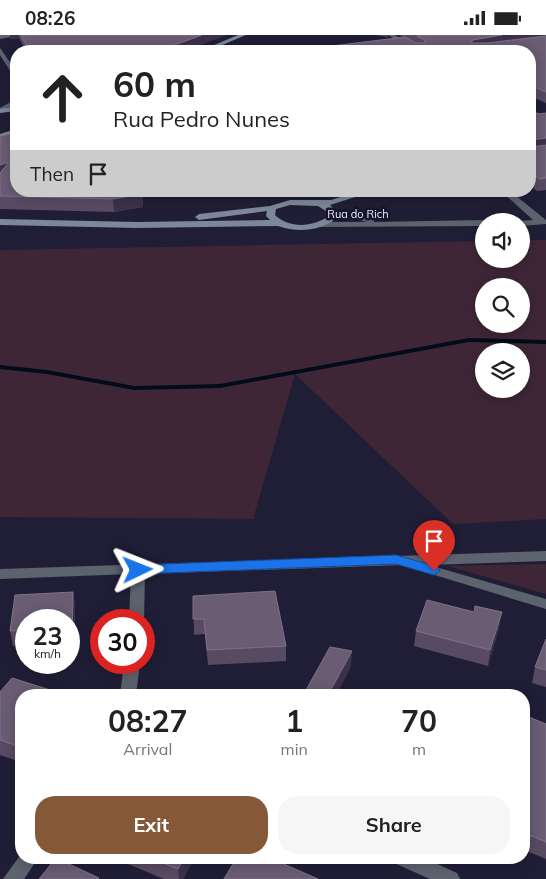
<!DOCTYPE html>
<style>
body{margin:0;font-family:Mulish,sans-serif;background:#f6f6f6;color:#222;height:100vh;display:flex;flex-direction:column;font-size:19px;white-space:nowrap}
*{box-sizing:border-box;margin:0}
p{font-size:16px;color:#767676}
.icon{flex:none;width:28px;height:28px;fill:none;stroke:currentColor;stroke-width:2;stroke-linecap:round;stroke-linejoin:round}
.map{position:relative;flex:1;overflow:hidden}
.panel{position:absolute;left:15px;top:654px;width:515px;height:175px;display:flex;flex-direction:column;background:#fff;border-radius:20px;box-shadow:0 2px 12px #0003}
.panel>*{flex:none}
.guide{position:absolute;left:10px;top:10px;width:526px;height:152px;border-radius:20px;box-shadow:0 2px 12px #0003;background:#fff;color:#222;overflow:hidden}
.buttons{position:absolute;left:475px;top:178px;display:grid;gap:10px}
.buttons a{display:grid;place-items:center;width:55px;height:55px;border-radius:50%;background:#fff;box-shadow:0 2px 12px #0003;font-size:25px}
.speed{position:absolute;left:15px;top:574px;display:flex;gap:10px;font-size:25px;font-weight:700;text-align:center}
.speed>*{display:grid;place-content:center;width:65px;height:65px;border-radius:50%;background:#fff;box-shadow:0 2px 12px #0003;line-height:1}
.speed small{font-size:12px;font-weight:400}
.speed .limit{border:8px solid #d22;background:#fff;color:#111}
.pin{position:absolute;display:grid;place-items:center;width:42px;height:42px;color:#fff;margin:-51px -21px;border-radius:50% 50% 50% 0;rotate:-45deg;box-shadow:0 0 5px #0007}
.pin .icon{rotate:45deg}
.me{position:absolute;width:55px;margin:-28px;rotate:88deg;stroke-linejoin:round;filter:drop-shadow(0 0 4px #0008)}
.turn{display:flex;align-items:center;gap:18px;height:105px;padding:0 20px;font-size:22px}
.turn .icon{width:65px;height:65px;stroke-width:2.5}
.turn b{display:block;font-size:35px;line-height:42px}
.then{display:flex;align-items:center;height:48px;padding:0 20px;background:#0003;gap:10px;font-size:19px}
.eta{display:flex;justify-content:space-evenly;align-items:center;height:85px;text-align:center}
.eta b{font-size:30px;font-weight:700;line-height:35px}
.primary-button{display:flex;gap:10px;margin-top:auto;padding:10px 20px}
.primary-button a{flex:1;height:58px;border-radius:20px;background:#855938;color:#fff;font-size:20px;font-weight:700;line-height:58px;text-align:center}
.primary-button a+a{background:#f6f6f6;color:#222}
.status{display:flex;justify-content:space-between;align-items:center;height:35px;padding:0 25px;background:#fff;direction:ltr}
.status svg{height:14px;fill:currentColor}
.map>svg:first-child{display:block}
.green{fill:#3e2636;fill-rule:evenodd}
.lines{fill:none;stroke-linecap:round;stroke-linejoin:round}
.stream{fill:#000c19;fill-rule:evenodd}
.street{fill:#5c626e;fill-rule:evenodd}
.secondary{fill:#7c8799;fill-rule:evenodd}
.wall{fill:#594a63}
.shaded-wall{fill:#3c314a}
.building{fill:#695c73;stroke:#7e7289}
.route{fill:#1a73e8;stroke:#114b97}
.labels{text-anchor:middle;stroke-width:5;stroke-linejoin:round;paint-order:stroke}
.far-street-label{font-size:11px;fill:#edecfd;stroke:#17142c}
</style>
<div class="status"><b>08:26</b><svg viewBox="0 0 49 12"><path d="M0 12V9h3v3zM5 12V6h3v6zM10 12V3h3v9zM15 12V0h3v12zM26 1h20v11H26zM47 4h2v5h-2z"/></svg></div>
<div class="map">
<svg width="546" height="844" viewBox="0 0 546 844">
<rect width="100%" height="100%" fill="#201e36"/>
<g class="green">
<path d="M521,205H546V484L453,489L295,339L253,484L0,482V215L484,206V224H521ZM484,251H521V289H484ZM484,316H521V354H484Z"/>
<polygon points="546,529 546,559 448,531"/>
</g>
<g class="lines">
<polygon class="stream" points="469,303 546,305 546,309 469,307 220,353 134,355 47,339 0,334 0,330 47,335 134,351 220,349"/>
<g class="street">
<polygon points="0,0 22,0 0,4"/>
<polygon points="388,0 395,0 423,16 416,16"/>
<polygon points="0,13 16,36 16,43 14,42 0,20"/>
<polygon points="16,64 16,69 6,77 0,77 0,73"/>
<polygon points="530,74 546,82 546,87 530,79"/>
<polygon points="501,156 510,156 546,185 546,189 521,191 521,186 518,186 533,185"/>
<polygon points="333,174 374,183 374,187 484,185 487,186 484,186 484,191 316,192 315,190 319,187 367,187 330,179 330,175"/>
<polygon points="546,516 546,526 429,530 546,564 546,574 402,530 145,539 144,586 129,585 131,539 0,544 0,534"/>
<polygon points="124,628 140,628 136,660 120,660"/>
<polygon points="21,819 21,822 39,822 24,844 3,844"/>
<polygon points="392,822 422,822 457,838 460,844 430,844 394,828"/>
</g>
<g class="secondary">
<polygon points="238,0 246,0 208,16 200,16"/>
<polygon points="16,72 16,76 0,78 0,74"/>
<polygon points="16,94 16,98 0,103 0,99"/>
<path d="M360,156H374L330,170L337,177L336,184C319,196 298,198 278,191L137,193L0,190V184L137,187L270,185L266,181L267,176L199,185L195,182L199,179L270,171L290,165H331ZM290,170L318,171L329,178V181C313,192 290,194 275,180L276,174Z"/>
</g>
</g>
<g class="wall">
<polygon points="10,0 226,0 184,16 26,16 19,3 10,4"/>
<polygon points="375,0 388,0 388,2"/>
<polygon points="398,0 546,0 546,68 530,61 530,16 291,16 403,2"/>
<polygon points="546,78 546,155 537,156 530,150 530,80"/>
<polygon points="0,101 142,159 143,172 114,177 0,174"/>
<polygon points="73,557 75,573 74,624 69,625 69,585 26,585 26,610 13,611 10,596 15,560"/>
<polygon points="193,561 286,611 286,626 208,630 205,599 194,600"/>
<polygon points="499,593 488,631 414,611 416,596"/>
<polygon points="546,604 546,652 532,648 535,632"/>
<polygon points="351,631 336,660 306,660 306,655"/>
<polygon points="0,657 21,660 21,727 0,720"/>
<polygon points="524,680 546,689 546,824 524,815"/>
<polygon points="111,822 195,822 183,844 164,844"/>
</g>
<g class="shaded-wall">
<polygon points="10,0 19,0 19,3 10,4"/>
<polygon points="202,0 226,0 184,16 158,16"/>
<polygon points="502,0 546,0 546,2 472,14 471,7 473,5"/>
<polygon points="546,103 546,114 530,116 531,105"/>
<polygon points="9,127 0,144 0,130"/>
<polygon points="142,159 143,172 114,177 113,164"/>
<polygon points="73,557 75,573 74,624 72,609"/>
<polygon points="502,577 499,593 488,631 490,615"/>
<polygon points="352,616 351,631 336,660 328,660"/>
<polygon points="185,822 195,822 183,844 179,844 178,834"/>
</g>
<g class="building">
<polygon points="21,0 202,0 158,16 29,16"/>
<polygon points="422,0 502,0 473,5 471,7 473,8 487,8 546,1 546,57 530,50 530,16 291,16 405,2 416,8 425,8 425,5 417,1"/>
<polygon points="546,78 546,103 531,105 530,112 546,110 546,143 539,144 530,136 530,80"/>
<polygon points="16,98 16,156 139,156 142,159 113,164 0,161 0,138 9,127 0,130 0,101"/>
<polygon points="275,556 286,611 207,615 204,584 193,584 193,561"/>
<polygon points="73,557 72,609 69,609 69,585 26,585 26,595 10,596 15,560"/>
<polygon points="427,565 474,577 475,571 502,577 490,615 416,596"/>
<polygon points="546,604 546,635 535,632"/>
<polygon points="330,612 352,616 328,660 319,660 306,655"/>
<polygon points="12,643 66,660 21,660 21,712 0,705 0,657"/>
<polygon points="524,680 546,689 546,807 524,798"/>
<polygon points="148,822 185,822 178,834"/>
<polygon points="237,822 268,822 318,844 224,844"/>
<polygon points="56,823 99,843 98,844 39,844"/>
</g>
<polygon class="route" points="396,520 438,532 440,536 434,540 396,529 138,539 132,535 138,530"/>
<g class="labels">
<g class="far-street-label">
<text x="358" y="183">Rua do Rich</text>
</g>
</g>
</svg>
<div class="buttons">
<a><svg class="icon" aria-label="sound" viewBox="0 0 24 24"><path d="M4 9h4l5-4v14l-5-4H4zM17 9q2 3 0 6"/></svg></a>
<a><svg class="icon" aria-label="search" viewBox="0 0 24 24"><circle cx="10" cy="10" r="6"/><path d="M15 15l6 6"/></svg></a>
<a><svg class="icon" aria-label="layers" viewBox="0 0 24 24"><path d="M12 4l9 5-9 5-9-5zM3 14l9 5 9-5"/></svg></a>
</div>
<div class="speed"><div>23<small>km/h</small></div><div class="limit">30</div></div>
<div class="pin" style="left:434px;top:536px;background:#d93025"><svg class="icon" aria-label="arrive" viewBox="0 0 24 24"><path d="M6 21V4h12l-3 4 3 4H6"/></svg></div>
<svg class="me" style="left:138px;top:535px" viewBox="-20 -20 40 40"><path d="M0-17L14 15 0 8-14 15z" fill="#1a73e8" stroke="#fff" stroke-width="4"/></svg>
<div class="guide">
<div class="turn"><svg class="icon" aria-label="ahead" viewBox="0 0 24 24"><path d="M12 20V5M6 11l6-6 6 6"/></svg><div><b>60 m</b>Rua Pedro Nunes</div></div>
<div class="then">Then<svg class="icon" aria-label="arrive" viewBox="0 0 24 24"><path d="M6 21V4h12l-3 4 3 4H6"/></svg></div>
</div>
<section class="panel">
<div class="eta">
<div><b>08:27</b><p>Arrival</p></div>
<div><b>1</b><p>min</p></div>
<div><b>70</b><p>m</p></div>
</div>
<div class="primary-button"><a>Exit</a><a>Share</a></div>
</section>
</div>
